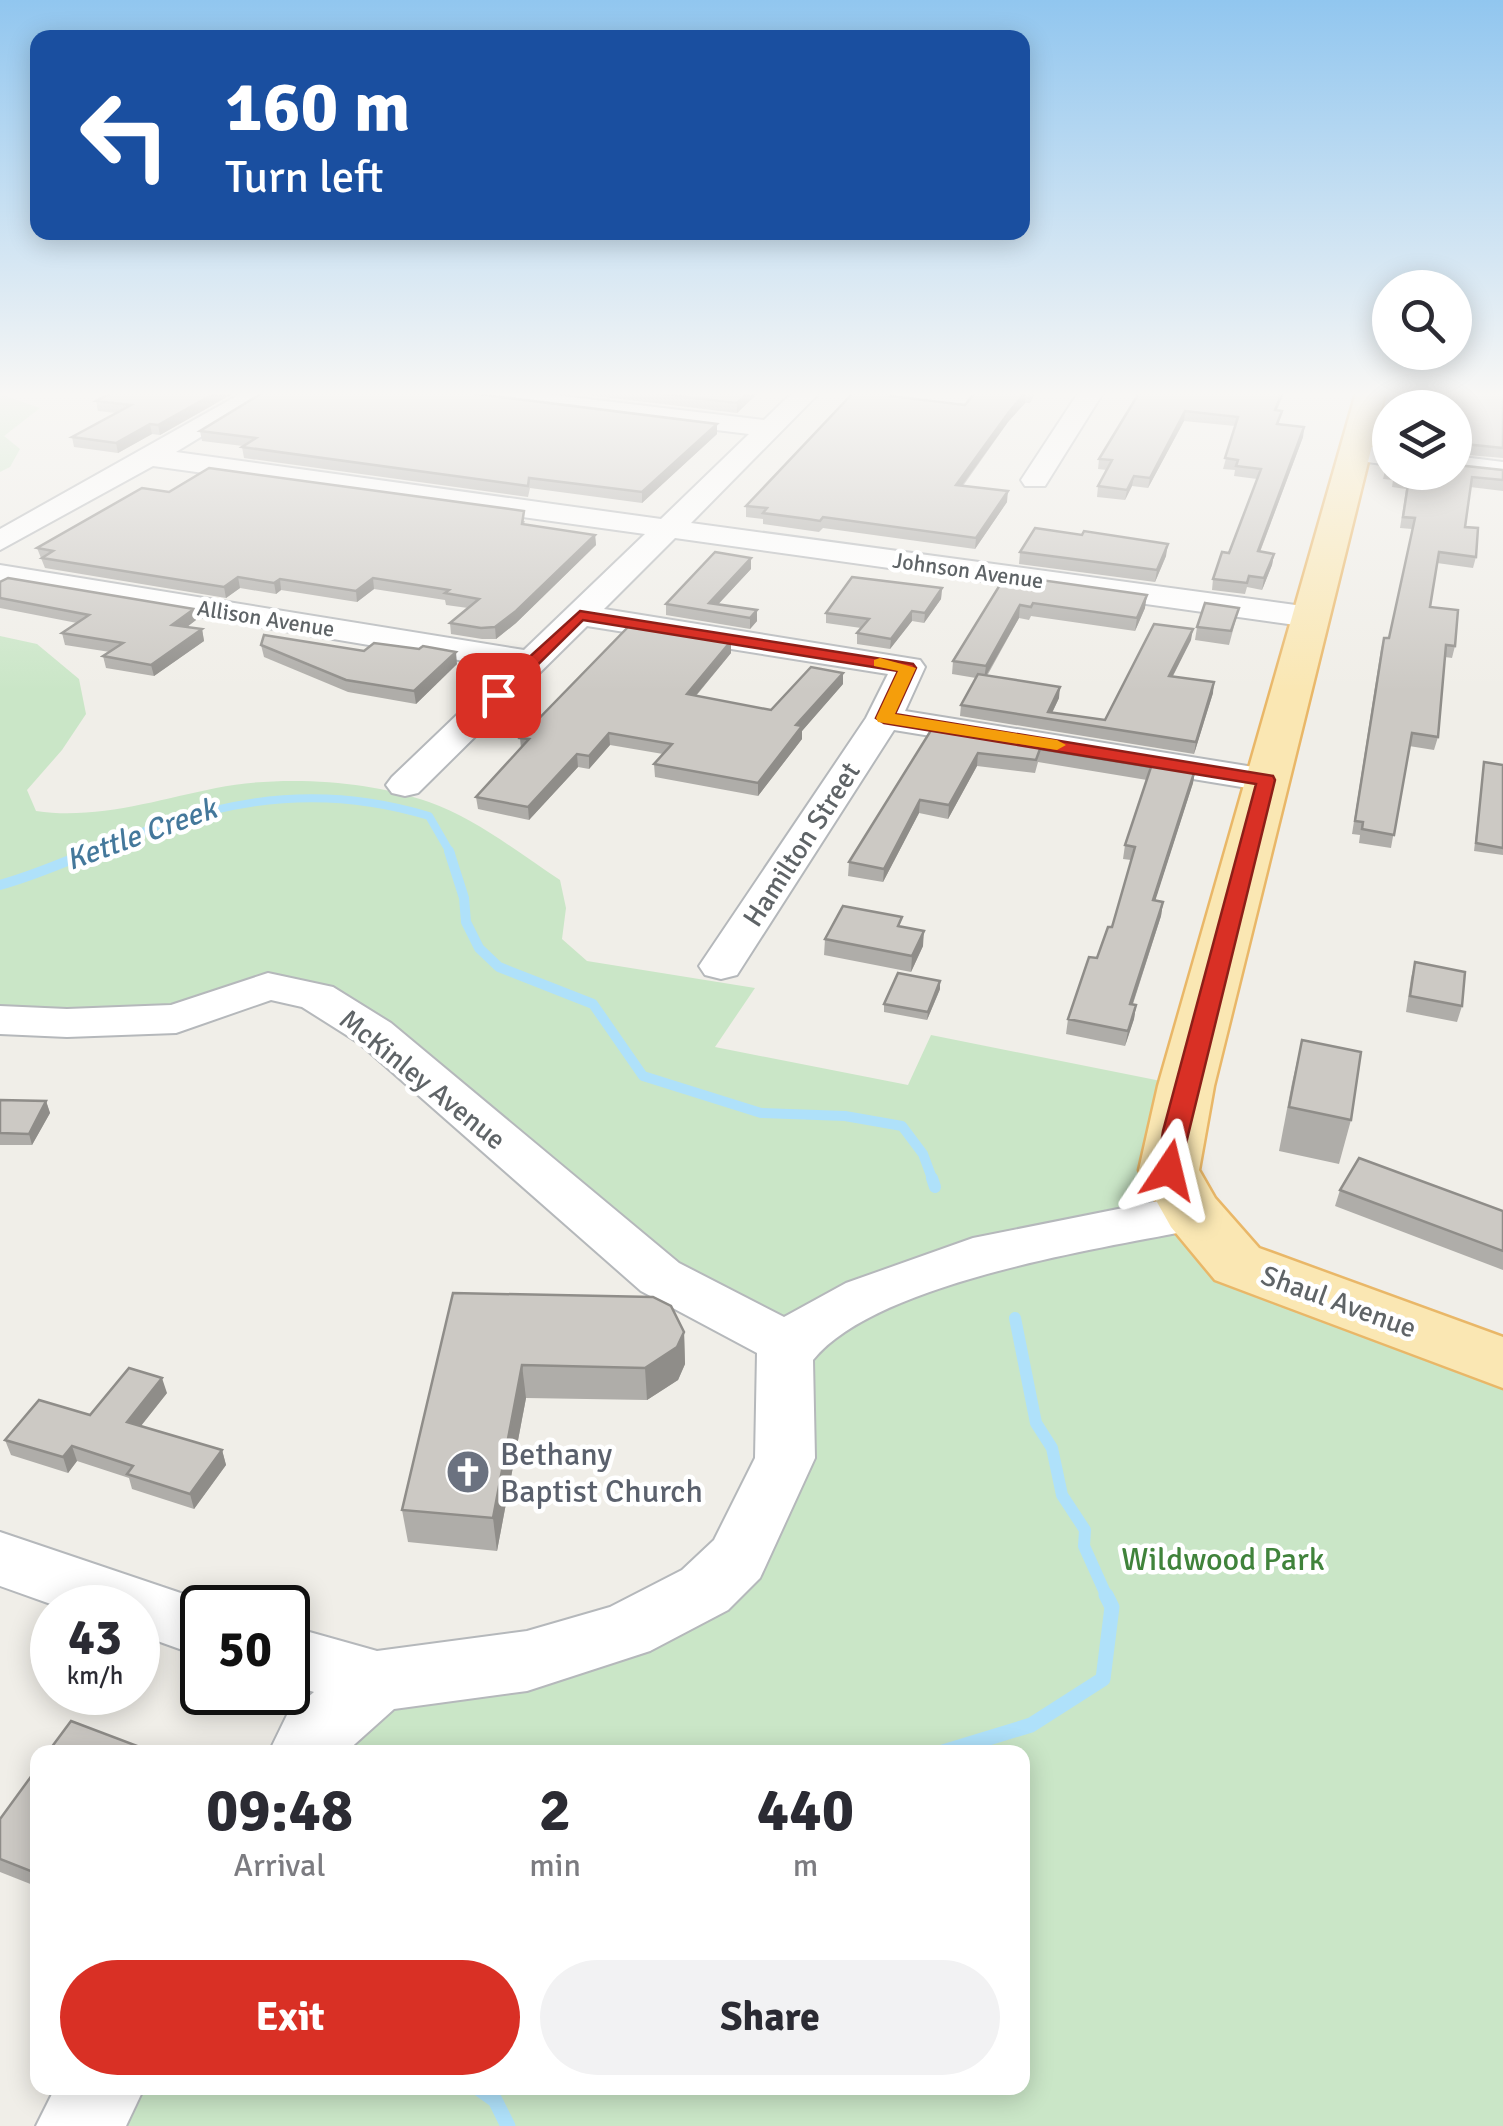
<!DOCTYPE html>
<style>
body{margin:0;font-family:Signika,sans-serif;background:#f2f2f3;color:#2b2b33;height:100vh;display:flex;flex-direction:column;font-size:38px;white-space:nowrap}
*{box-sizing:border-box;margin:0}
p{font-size:32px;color:#7c7c81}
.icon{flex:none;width:55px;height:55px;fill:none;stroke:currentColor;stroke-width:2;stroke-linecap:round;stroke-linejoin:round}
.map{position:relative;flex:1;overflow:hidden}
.details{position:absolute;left:30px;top:1745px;width:1000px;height:350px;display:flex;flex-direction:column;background:#fff;border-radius:20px;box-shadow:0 5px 25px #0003}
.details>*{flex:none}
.hud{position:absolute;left:30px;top:30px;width:1000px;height:210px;border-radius:20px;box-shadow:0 5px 25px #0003;background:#1a4fa0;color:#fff;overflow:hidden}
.buttons{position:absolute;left:1372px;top:270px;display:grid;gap:20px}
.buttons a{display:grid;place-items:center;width:100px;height:100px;border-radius:50%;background:#fff;box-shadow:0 5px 25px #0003;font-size:50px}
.speed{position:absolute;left:30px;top:1585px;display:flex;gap:20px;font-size:50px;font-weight:700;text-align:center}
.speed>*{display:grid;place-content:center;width:130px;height:130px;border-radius:50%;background:#fff;box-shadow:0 5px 25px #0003;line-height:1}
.speed small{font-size:25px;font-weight:400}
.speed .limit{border:5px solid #111;border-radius:15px;background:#fff;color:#111}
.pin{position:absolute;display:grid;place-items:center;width:85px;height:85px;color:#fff;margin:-42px;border-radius:20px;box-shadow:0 5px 15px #0006}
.me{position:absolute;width:110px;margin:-55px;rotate:10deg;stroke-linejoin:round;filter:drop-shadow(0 0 8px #0008)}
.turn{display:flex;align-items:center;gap:35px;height:210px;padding:0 30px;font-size:45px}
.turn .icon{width:130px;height:130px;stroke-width:2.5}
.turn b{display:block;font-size:70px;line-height:85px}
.eta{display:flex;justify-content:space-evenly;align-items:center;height:170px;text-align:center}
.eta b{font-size:60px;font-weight:800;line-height:70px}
.action{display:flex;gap:20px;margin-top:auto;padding:20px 30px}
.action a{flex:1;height:115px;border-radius:60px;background:#d93025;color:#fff;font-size:40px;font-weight:800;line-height:115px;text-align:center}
.action a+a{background:#f2f2f3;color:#2b2b33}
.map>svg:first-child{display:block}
.green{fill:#cae6c7}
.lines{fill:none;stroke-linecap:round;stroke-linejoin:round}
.stream-far3{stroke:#afe1fa;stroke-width:8}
.stream-far2{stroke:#afe1fa;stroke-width:10}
.stream-far1{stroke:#afe1fa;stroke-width:12}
.stream{stroke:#afe1fa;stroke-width:15}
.minor-casing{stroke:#b5b8bb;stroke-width:4}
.major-casing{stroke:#e9b768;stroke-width:5}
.minor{fill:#fff;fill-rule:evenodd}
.major{fill:#fae7b3;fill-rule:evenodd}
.wall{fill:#afada9}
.shaded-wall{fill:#8f8d89}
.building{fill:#ccc9c4;stroke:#8f8d89;stroke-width:2.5}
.route{fill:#d93025;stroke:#8d1f18;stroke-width:2.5}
.slow{fill:#f59e0b}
.labels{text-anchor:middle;stroke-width:9;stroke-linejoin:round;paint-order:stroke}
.far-street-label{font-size:22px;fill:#5f6467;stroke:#fff}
.street-label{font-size:28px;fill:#5f6467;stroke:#fff}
.water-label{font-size:30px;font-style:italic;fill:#44789b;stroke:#fff}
.near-worship-label{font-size:32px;fill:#5b616d;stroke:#fff;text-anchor:start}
.near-park-label{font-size:32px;fill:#40833b;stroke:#fff}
</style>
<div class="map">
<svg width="1503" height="2126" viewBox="0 0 1503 2126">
<rect width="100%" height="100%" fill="#f0eee8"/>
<g class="green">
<polygon points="0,394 40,408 4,436 20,449 10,467 0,472"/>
<path d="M0,636L37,644L79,679L86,714L62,750L27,790L36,811C96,820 157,800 216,788C280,775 368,780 429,802C475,818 519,853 560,880L566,908L562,939L587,961L755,988L715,1047L908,1085L931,1035L1186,1086L1175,1131L1237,1264L1503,1377V2126H78L103,2088H1022V1752H304L312,1738L527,1661L737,1559L782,1373L725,1308L375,1033L268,986L176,1019L0,1020Z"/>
</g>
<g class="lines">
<path class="stream-far3" d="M86,854C203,805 304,778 429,816L451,854"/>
<g class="stream-far2">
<polyline points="449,851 464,898 466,922 479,948 499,967 593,1004 643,1076 761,1113 845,1116 902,1126 923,1154 933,1181"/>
<path d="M0,885C33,876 60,864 92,851"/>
</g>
<g class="stream-far1">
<polyline points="932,1178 935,1187"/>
<polyline points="1015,1318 1036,1423 1052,1448 1062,1495 1085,1530 1084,1546 1107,1597"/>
</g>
<g class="stream">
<polyline points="943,1752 1031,1725 1103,1679 1112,1607 1106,1595"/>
<polyline points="478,2088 495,2100 508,2126"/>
</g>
<defs>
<g id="minor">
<polygon points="242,393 273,393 176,452 661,519 749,434 472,400 460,393 537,393 764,420 792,393 819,393 691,523 1310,607 1321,610 1326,617 1321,624 1310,627 675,538 604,609 920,660 925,667 905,711 1266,769 1279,772 1285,780 1279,788 1266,791 894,730 737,975 721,979 705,975 699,966 866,718 888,674 587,626 418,793 405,796 392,793 386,785 392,777 506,668 0,583 0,565 524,650 645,534 153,466 0,550 0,529"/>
<polygon points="1078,393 1103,393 1045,486 1025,486 1021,480"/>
<polygon points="1354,445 1390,449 1390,465 1344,459 1341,453 1344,447"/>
<polygon points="1455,456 1503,462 1503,478 1455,472"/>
<path d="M268,973L333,987L391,1023L679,1263L784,1317L846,1283L973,1238L1193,1194L1212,1199L1219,1212L1212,1225L1193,1230C1096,1249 875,1283 813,1360L815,1458L760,1578L728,1610L650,1651L527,1691L394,1709L346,1752H269L287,1715L314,1692L288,1684V1626L377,1651L527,1631L610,1607L682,1570L714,1540L755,1458L757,1353L641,1291L359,1043L302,1007L271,1000L176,1033L67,1037L0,1034V1006L67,1009L171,1005Z"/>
<polygon points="0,1532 225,1608 202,1608 202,1657 138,1634 138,1608 62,1608 0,1586"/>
<polygon points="55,2088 144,2088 126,2126 36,2126"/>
</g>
<polygon id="major" points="1356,393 1385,393 1214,1086 1199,1170 1215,1198 1259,1248 1503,1337 1503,1388 1215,1280 1171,1227 1139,1170 1158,1086"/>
</defs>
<use href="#minor" class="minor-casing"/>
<use href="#major" class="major-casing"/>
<use href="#minor" class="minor"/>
<use href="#major" class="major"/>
</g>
<g class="wall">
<polygon points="234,393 160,435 152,434 118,453 74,447 72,437 116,413 98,411 96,401"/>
<polygon points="571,393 758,393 737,413"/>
<polygon points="975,393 1036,393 1030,403 1025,403 1008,422 963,486 1007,502 975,549 823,528 819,532 763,524 763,519 746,517 746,506 898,397 965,405"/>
<polygon points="1139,393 1284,393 1277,410 1278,424 1304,427 1303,437 1260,552 1274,554 1272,565 1262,590 1247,587 1245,594 1212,590 1213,579 1229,553 1257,479 1234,476 1235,470 1223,469 1235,426 1184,421 1148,488 1132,486 1125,500 1097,497 1098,486 1107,470 1098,469 1099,459"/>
<polygon points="1428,393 1503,393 1503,458 1456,454 1457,465 1503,470 1503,491 1470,487 1465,527 1476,557 1473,568 1437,563 1430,607 1455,646 1452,658 1445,657 1438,737 1434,750 1409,746 1391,848 1359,843 1360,835 1352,834 1381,649 1384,638 1389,638 1412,529 1400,528 1406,489 1392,487 1393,480 1383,479 1388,458 1390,457 1390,472 1455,472 1455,408 1431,408 1432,395"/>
<polygon points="717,424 717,434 642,503 530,488 528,497 244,458 242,447 243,446 202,441 200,431"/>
<polygon points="169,492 525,521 524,524 595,535 596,545 516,623 496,639 482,639 451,634 450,623 468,608 446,605 445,600 374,589 357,602 281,590 276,594 240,588 226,598 45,568 37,548"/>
<polygon points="1020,552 1166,556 1155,582 1019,564"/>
<polygon points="751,569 718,604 757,610 757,621 750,629 666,615 666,604"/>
<polygon points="1006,575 1145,608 1135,631 1031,616 1029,620 1019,618 987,676 1059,698 1052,713 1105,720 1191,640 1173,676 1213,693 1194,754 960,716 961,705 976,678 952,674 953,661"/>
<polygon points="0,582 194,609 196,620 187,627 202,629 204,641 154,676 106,668 103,656 110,652 65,645 62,633 77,623 0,608"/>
<polygon points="942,588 941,599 924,623 912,621 890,649 857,644 857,633 861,628 826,623 826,613"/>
<polygon points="1239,608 1229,645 1195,640 1197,627"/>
<polygon points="731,641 731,653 696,696 771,710 843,684 802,731 802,739 758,796 655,777 654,764 663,754 610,745 589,769 578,767 529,820 478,809 476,797 521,748 520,738"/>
<polygon points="261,645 364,651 457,664 416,704 348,692 264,657"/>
<polygon points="933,727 1195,770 1193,783 1155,900 1163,902 1161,916 1133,1004 1136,1005 1134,1019 1125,1046 1066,1034 1068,1019 1112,927 1131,860 1123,859 1125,845 1147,780 1038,762 1035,773 977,766 948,819 919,813 883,882 848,876 849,862"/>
<polygon points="1484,762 1503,765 1503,855 1474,851"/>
<polygon points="825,939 923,946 911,972 824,955"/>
<polygon points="1415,962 1462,1006 1457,1022 1406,1012 1411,978"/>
<polygon points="940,989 927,1020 884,1012 884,1004"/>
<polygon points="1302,1040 1351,1120 1339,1164 1279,1151 1292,1083"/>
<polygon points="0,1100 46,1101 50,1113 32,1145 0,1145"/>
<polygon points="1340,1190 1503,1211 1503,1270 1335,1206"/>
<polygon points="453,1293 684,1332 685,1364 678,1380 647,1400 526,1398 497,1551 408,1542 402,1510"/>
<polygon points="167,1393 141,1426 222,1450 226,1465 194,1509 132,1489 129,1478 77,1461 68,1473 11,1455 5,1440"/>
<polygon points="38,1767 38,1887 0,1872 0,1819"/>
</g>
<g class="shaded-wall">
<polygon points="215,393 234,393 160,435 158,425"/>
<polygon points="748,393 758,393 737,413 737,403"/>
<polygon points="1026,393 1025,403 1008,422 955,495 956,485 1009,412"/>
<polygon points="1185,411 1184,421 1148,488 1150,478"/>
<polygon points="150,424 152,434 118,453 116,443"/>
<polygon points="717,424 717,434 642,503 642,492"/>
<polygon points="1304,427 1303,437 1256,562 1258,551"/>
<polygon points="1134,476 1132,486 1125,500 1127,490"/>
<polygon points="1008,491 1007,502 975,549 976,538"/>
<polygon points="595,535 596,545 516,623 496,639 495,627"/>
<polygon points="1168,544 1166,556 1155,582 1157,570"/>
<polygon points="1274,554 1272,565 1262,590 1264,578"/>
<polygon points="751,558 751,569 712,611 709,603"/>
<polygon points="238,577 240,588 226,598 224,587"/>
<polygon points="373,578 374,589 357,602 356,591"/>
<polygon points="280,579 281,590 276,594 274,583"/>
<polygon points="942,588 941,599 924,623 925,613"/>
<polygon points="1147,595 1145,608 1135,631 1137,618"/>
<polygon points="1020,605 1019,618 984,679 986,666"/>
<polygon points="194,609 196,620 175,636 172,625"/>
<polygon points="757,610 757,621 750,629 750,618"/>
<polygon points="912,611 912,621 890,649 891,639"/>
<polygon points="202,629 204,641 154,676 151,665"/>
<polygon points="1193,629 1191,640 1167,687 1169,676"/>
<polygon points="731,641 731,653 687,706 687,694"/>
<polygon points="456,652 457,664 416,704 414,691"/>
<polygon points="843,673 843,684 802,731 802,739 758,796 758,783 796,725"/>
<polygon points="1214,682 1213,693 1194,754 1196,742"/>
<polygon points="1060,687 1059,698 1049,719 1048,712"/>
<polygon points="609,733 610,745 589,769 589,756"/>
<polygon points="978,753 977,766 948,819 949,805"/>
<polygon points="577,754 578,767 529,820 528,807"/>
<polygon points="1195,770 1193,783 1151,914 1153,900"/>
<polygon points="920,800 919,813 883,882 884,869"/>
<polygon points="1163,902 1161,916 1128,1018 1130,1004"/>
<polygon points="924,931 923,946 911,972 912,956"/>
<polygon points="940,981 940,989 927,1020 928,1012"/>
<polygon points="1136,1005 1134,1019 1125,1046 1128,1031"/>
<polygon points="46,1101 50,1113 32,1145 29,1134"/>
<polygon points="684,1332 685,1364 678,1380 647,1400 645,1368"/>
<polygon points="522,1365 526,1398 497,1551 493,1518"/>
<polygon points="162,1378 167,1393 132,1437 127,1422"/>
<polygon points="72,1446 77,1461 68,1473 63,1457"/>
<polygon points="222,1450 226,1465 194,1509 190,1494"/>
</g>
<g class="building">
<polygon points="111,393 215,393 158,425 150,424 116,443 72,437 131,405 96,401"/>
<polygon points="262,393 469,393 717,424 642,492 529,478 528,486 242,447 256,438 200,431"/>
<polygon points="653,393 748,393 737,403"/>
<polygon points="853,393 893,393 891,396 965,405 975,393 1025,393 1009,412 956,485 1008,491 976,538 823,517 820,521 808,519 763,513 767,508 746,506"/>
<polygon points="1139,393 1282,393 1275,410 1282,411 1277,424 1304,427 1258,551 1274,554 1264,578 1249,576 1247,583 1213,579 1222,552 1229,553 1261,469 1236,466 1238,460 1225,458 1238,417 1185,411 1150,478 1134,476 1127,490 1098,486 1112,460 1099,459"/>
<polygon points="1433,393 1503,393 1503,448 1455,443 1455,408 1432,408"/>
<polygon points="1455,443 1457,465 1503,470 1503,480 1472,477 1465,527 1478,528 1476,557 1439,552 1430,607 1458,610 1455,646 1446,645 1438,737 1412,733 1394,835 1362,829 1363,822 1355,821 1384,638 1389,638 1415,518 1403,517 1409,478 1394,476 1395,472 1455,472"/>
<polygon points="1390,457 1390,469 1385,468 1388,458"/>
<polygon points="209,468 524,511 522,524 595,535 516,611 495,627 481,628 450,623 479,599 445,593 449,590 373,578 356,591 280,579 274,583 238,577 224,587 42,558 53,551 37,548 142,488 169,492"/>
<polygon points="1035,528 1082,535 1084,531 1168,544 1157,570 1020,552"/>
<polygon points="715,552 751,558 709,603 757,610 750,618 666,604"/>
<polygon points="1006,575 1147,595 1137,618 1033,603 1031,607 1020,605 986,666 953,661"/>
<polygon points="852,577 942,588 925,613 912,611 891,639 857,633 869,619 826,613"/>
<polygon points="8,578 194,609 172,625 202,629 151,665 103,656 123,643 62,633 89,615 0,598 0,582"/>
<polygon points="1205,603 1239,608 1231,631 1197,627"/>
<polygon points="1154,624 1193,629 1169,676 1214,682 1196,742 961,705 978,674 1060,687 1048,712 1105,720"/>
<polygon points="630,625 731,641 687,694 771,710 811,667 843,673 796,725 802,726 758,783 654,764 672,744 609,733 589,756 577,754 528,807 476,797 529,739 520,738"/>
<polygon points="264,635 364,651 374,643 419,649 423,646 456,652 414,691 346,680 261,645"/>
<polygon points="933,727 1195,770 1153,900 1163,902 1130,1004 1136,1005 1128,1031 1068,1019 1089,957 1097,958 1108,927 1112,927 1135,847 1125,845 1151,767 1040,749 1036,760 978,753 949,805 920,800 884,869 849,862"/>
<polygon points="1484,762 1503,765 1503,848 1476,843"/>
<polygon points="843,906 902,917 898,926 924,931 912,956 825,939"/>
<polygon points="1415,962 1465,972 1462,1006 1410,996"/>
<polygon points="898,973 940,981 928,1012 884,1004"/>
<polygon points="1302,1040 1361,1052 1351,1120 1289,1107"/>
<polygon points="0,1100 46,1101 29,1134 0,1133"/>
<polygon points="1359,1158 1503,1211 1503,1251 1340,1190"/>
<polygon points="453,1293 653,1297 671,1306 684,1332 677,1347 645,1368 522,1365 493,1518 402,1510"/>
<polygon points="129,1368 162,1378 127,1422 222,1450 190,1494 127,1474 133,1466 72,1446 63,1457 5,1440 39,1400 90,1415"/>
<polygon points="71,1721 140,1747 136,1752 48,1752"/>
<polygon points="38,1767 38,1874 0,1859 0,1819"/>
</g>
<linearGradient id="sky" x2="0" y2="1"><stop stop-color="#91c6ef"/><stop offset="0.57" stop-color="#f8f7f5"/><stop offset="1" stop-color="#f8f7f5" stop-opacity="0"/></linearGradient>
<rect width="1503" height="691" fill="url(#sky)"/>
<polygon class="route" points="580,611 913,664 916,668 895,714 1273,776 1275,780 1178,1176 1161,1176 1157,1170 1163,1131 1256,784 884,723 876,718 898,671 583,620 503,699 492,699 492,691"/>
<polygon class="slow" points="880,658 916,668 895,714 1057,740 1066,745 1057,750 878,722 876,718 898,671 874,666 874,660"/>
<defs>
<symbol id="church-disc" viewBox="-11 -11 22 22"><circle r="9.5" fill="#6b7280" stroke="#fff"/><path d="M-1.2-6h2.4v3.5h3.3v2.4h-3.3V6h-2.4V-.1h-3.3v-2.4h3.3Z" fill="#fff"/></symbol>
</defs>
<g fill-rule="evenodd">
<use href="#church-disc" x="443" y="1447" width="50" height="50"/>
</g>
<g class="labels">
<g class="far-street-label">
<text transform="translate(968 570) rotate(8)" y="8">Johnson Avenue</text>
<text transform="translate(266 618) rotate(9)" y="8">Allison Avenue</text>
</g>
<g class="street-label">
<text transform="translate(801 844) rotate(-57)" y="10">Hamilton Street</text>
<text transform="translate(423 1079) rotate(39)" y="10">McKinley Avenue</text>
<text transform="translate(1339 1301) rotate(20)" y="10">Shaul Avenue</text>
</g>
<g class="water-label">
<text transform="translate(141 834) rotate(-20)" y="10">Kettle Creek</text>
</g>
<g class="near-worship-label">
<text x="500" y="1465">Bethany<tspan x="500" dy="37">Baptist Church</tspan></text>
</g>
<g class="near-park-label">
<text x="1223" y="1570">Wildwood Park</text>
</g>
</g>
</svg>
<div class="buttons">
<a><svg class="icon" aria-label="search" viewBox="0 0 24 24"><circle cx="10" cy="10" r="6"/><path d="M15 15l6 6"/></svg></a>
<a><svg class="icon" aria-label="layers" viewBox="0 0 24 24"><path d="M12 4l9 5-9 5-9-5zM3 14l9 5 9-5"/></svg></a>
</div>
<div class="speed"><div>43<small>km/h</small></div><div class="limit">50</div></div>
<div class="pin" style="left:498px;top:695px;background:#d93025"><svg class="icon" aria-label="arrive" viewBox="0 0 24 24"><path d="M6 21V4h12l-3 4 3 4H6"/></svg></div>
<svg class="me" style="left:1169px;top:1170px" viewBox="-20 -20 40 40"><path d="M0-17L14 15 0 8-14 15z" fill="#d93025" stroke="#fff" stroke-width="4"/></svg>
<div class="hud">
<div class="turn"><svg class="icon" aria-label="left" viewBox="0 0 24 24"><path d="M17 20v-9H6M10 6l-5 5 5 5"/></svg><div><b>160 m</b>Turn left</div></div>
</div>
<section class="details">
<div class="eta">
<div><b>09:48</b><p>Arrival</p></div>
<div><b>2</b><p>min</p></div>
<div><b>440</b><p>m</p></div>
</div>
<div class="action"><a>Exit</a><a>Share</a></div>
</section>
</div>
